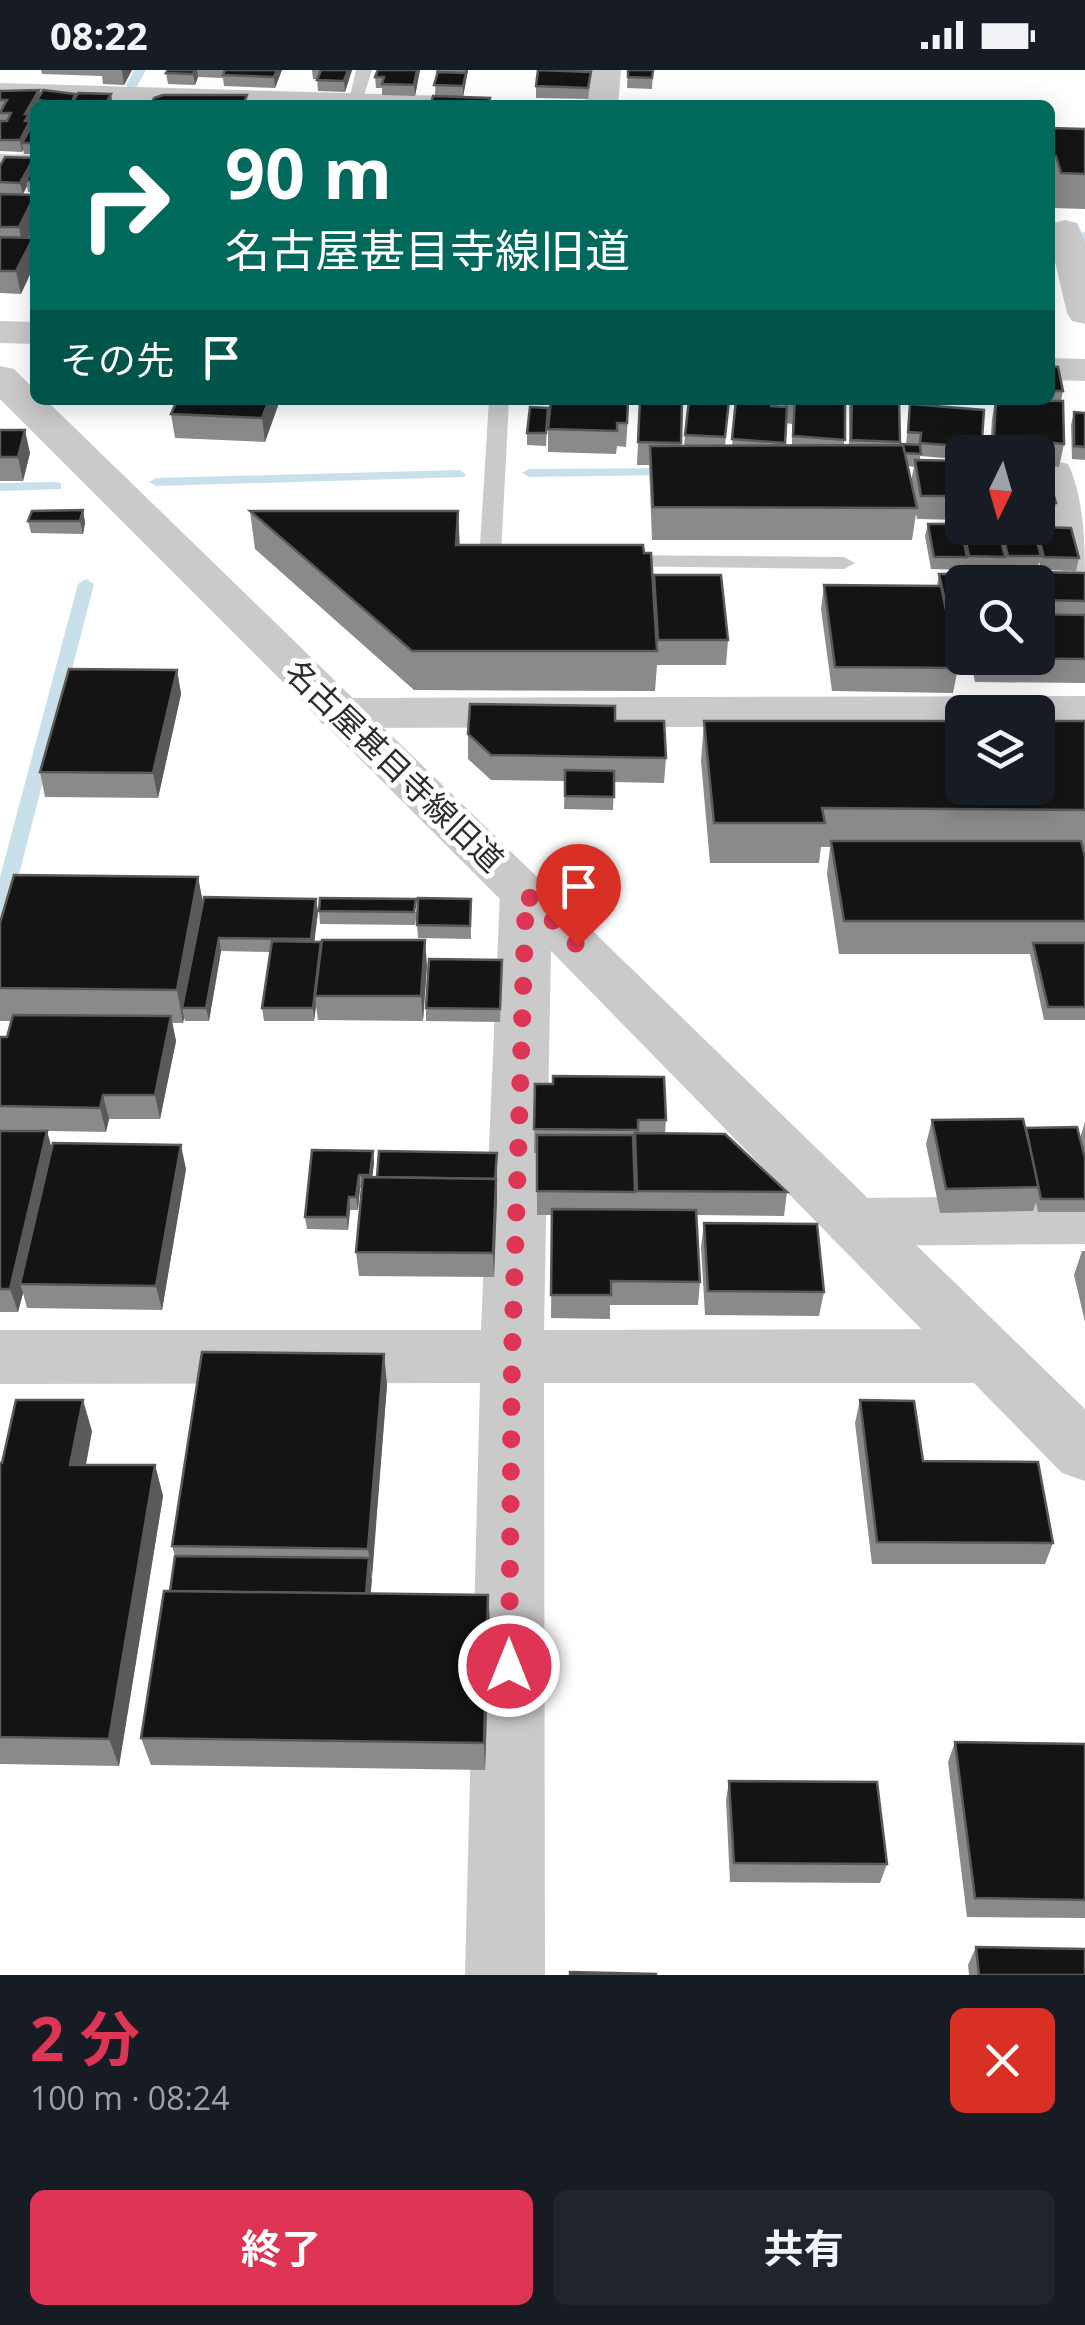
<!DOCTYPE html>
<html lang="ja">
<meta charset="utf-8">
<style>
body{margin:0;font-family:"Open Sans","Noto Sans JP",sans-serif;background:#20242c;color:#f1f3f6;height:100vh;display:flex;flex-direction:column;font-size:38px;white-space:nowrap}
*{box-sizing:border-box;margin:0}
p{font-size:32px;color:#9ea1a6}
.icon{flex:none;width:55px;height:55px;fill:none;stroke:currentColor;stroke-width:2;stroke-linecap:round;stroke-linejoin:round}
.map{position:relative;height:1905px;overflow:hidden}
.details{display:flex;flex-direction:column;background:#171b24;flex:1}
.details>*{flex:none}
.guide{position:absolute;left:30px;top:30px;width:1025px;height:305px;border-radius:15px;box-shadow:0 5px 25px #0003;background:#00695c;color:#fff;overflow:hidden}
.needle{width:65px;rotate:185deg}
.buttons{position:absolute;left:945px;top:365px;display:grid;gap:20px}
.buttons a{display:grid;place-items:center;width:110px;height:110px;border-radius:15px;background:#171b24;box-shadow:0 5px 25px #0003;font-size:50px}
.pin{position:absolute;display:grid;place-items:center;width:85px;height:85px;color:#fff;margin:-102px -42px;border-radius:50% 50% 50% 0;rotate:-45deg;box-shadow:0 0 10px #0007}
.pin .icon{rotate:45deg}
.me{position:absolute;width:110px;margin:-55px;rotate:0deg;stroke-linejoin:round;filter:drop-shadow(0 0 8px #0008)}
.turn{display:flex;align-items:center;gap:35px;height:210px;padding:0 30px;font-size:45px}
.turn .icon{width:130px;height:130px;stroke-width:2.5}
.turn b{display:block;font-size:70px;line-height:85px}
.then{display:flex;align-items:center;height:95px;padding:0 30px;background:#0003;gap:20px;font-size:38px}
.round{display:grid;place-items:center;flex:none;width:105px;height:105px;border-radius:15px;background:#20242c}
.summary{display:flex;align-items:center;justify-content:space-between;height:170px;padding:0 30px}
h1{font-size:60px;font-weight:700;line-height:75px;color:#de3554}
.cta{display:flex;gap:20px;margin-top:auto;padding:20px 30px}
.cta a{flex:1;height:115px;border-radius:15px;background:#de3554;color:#fff;font-size:40px;font-weight:700;line-height:115px;text-align:center}
.cta a+a{background:#20242c;color:#f1f3f6}
.status{display:flex;justify-content:space-between;align-items:center;height:70px;padding:0 50px;background:#171b24;direction:ltr}
.status svg{height:28px;fill:currentColor}
.map>svg:first-child{display:block}
.lines{fill:none;stroke-linecap:round;stroke-linejoin:round}
.stream{fill:#c8e0ea;fill-rule:evenodd}
.service{fill:#cacaca;fill-rule:evenodd}
.minor{fill:#cacaca;fill-rule:evenodd}
.tertiary{fill:#cacaca;fill-rule:evenodd}
.wall{fill:#8a8a8a;fill-rule:evenodd}
.shaded-wall{fill:#5a5a5a}
.building{fill:#141414;stroke:#5a5a5a;stroke-width:2.5}
.route{stroke:#de3554;stroke-width:18;stroke-dasharray:0 32.4}
.labels{text-anchor:middle;stroke-width:10;stroke-linejoin:round;paint-order:stroke}
.street-label{font-size:32px;fill:#2d2d2d;stroke:#fff}
</style>
<div class="status"><b>08:22</b><svg viewBox="0 0 49 12"><path d="M0 12V9h3v3zM5 12V6h3v6zM10 12V3h3v9zM15 12V0h3v12zM26 1h20v11H26zM47 4h2v5h-2z"/></svg></div>
<div class="map">
<svg width="1085" height="1905" viewBox="0 0 1085 1905">
<rect width="100%" height="100%" fill="#fff"/>
<g class="lines">
<g class="stream">
<polygon points="134,0 146,0 136,18 132,19 126,16"/>
<polygon points="123,31 127,32 129,35 117,35"/>
<polygon points="1085,162 1085,170 1079,169 1079,163"/>
<polygon points="672,398 677,399 677,405 529,407 522,403 529,399"/>
<polygon points="459,400 466,404 464,407 156,416 149,412 156,408"/>
<polygon points="56,412 61,413 61,419 0,421 0,413"/>
<polygon points="86,509 94,514 9,843 0,850 0,807 78,514"/>
</g>
<g class="service">
<polygon points="356,0 372,0 362,32 348,35"/>
<polygon points="0,84 35,85 35,95 0,94"/>
<path d="M489,330H509L501,485L520,486L523,491C514,501 488,501 479,491Z"/>
<polygon points="615,485 844,487 855,493 844,499 607,496 604,491"/>
</g>
<g class="minor">
<polygon points="591,0 621,0 618,35 586,35"/>
<polygon points="0,13 447,26 458,28 463,35 0,31"/>
<polygon points="1065,150 1077,153 1085,171 1085,254 1072,251 1067,243 1050,170 1053,153"/>
<polygon points="0,251 35,252 35,274 0,273"/>
<polygon points="1050,288 1085,289 1085,311 1050,310"/>
<path d="M1054,391L1068,394C1085,430 1085,478 1085,519L1070,515L1063,506L1038,417V397Z"/>
<polygon points="1085,626 1085,656 1038,656 1038,642 962,642 962,656 338,658 321,653 315,643 321,633 338,628"/>
<polygon points="526,806 544,811 552,824 544,1260 986,1259 1008,1267 1018,1286 1008,1305 986,1313 544,1313 545,1905 465,1905 480,1313 0,1314 0,1260 481,1260 500,824 508,811"/>
<polygon points="1085,1126 1085,1174 853,1176 832,1169 823,1152 832,1135 853,1128"/>
</g>
<polygon class="tertiary" points="0,296 14,299 35,320 35,330 46,330 1085,1339 1085,1411 1062,1403 508,837 0,329"/>
</g>
<g class="wall">
<polygon points="41,0 132,0 124,15 103,14 102,6 42,4"/>
<polygon points="168,0 282,0 275,18 224,16 223,8 198,7 195,15 168,14 166,3"/>
<polygon points="312,0 352,0 345,22 318,21 317,9 313,9"/>
<polygon points="378,0 420,0 415,26 382,25 382,18 376,18 375,7"/>
<polygon points="436,0 468,0 463,27 435,26"/>
<polygon points="542,0 592,0 588,29 536,28 536,16"/>
<polygon points="628,0 653,0 652,19 627,18"/>
<polygon points="39,20 40,25 75,28 113,35 35,35 35,42 30,50 31,57 35,50 35,84 24,84 23,79 22,82 0,81 0,21"/>
<polygon points="1050,58 1085,59 1085,139 1054,138 1050,122"/>
<polygon points="35,94 35,123 28,122 27,116 23,124 0,124 0,96"/>
<polygon points="0,124 29,167 21,224 0,223"/>
<polygon points="1050,296 1063,321 1061,331 1064,374 1059,397 1038,395 1038,382 990,382 992,349 995,330 1050,330"/>
<polygon points="280,330 265,372 175,368 171,344"/>
<polygon points="629,330 626,377 617,376 616,384 548,382 548,359"/>
<path d="M640,330H682L681,376H684L685,365L729,330L725,376H732L736,330L783,337V330H845L844,375H849V330H899L900,375L906,374L910,334L982,369L980,381L959,380L957,389L920,386V390L962,391V450L917,449L916,444L912,470H652L649,395H637ZM786,353L792,354V375H785ZM908,396L914,397L911,411Z"/>
<polygon points="548,338 546,376 527,375 527,363"/>
<polygon points="1074,342 1085,343 1085,390 1072,389 1071,355"/>
<polygon points="0,360 30,383 23,411 0,411"/>
<polygon points="1038,399 1056,433 1053,446 1038,446"/>
<polygon points="83,440 85,453 83,464 31,463 28,451"/>
<polygon points="250,441 458,441 459,475 644,483 653,518 728,570 726,595 657,595 655,621 414,620 255,479"/>
<polygon points="928,454 961,461 962,454 999,461 999,458 1033,458 1035,462 1036,458 1079,488 1076,501 1042,500 1039,492 1038,499 1036,499 1036,502 1085,503 1085,544 1038,543 1038,512 962,512 962,539 945,539 958,598 953,623 832,621 821,539 824,515 937,516 939,504 964,504 964,500 931,499 925,466"/>
<polygon points="1085,545 1085,613 975,612 970,588 1038,588"/>
<polygon points="177,600 181,624 158,728 45,727 40,702"/>
<polygon points="615,651 666,688 664,713 614,712 613,740 564,739 565,711 491,710 468,689 468,664"/>
<polygon points="704,651 1085,651 1085,780 1083,780 1085,787 1085,950 1044,950 1030,884 839,884 827,804 830,777 821,777 819,793 710,793 701,691"/>
<polygon points="198,807 203,832 316,829 318,842 314,872 427,895 423,951 318,950 316,936 314,951 264,951 262,938 271,882 221,881 209,951 185,951 184,948 183,953 172,953 176,971 160,1049 109,1049 106,1062 0,1060 0,967 7,967 11,951 0,951 0,853"/>
<polygon points="471,829 471,869 418,868 417,855"/>
<polygon points="319,841 417,842 415,855 320,854"/>
<polygon points="502,890 500,952 426,951 426,938"/>
<polygon points="535,1014 666,1050 665,1064 787,1122 784,1146 697,1145 700,1212 698,1235 610,1235 610,1249 551,1248 552,1145 537,1145 537,1083 534,1083"/>
<polygon points="932,1050 1026,1058 1080,1068 1085,1052 1085,1142 1038,1142 1036,1132 1033,1141 940,1143 926,1074"/>
<polygon points="0,1061 52,1077 186,1099 162,1240 27,1238 23,1223 18,1242 0,1242"/>
<polygon points="373,1081 374,1093 372,1107 497,1096 494,1207 359,1206 356,1182 362,1118 360,1118 358,1140 350,1140 348,1160 307,1159 305,1147"/>
<polygon points="704,1153 824,1222 819,1246 705,1245 701,1177"/>
<polygon points="1082,1181 1085,1181 1085,1252 1074,1205"/>
<polygon points="384,1284 387,1315 370,1524 488,1525 490,1554 485,1700 151,1695 141,1668 170,1521 175,1486 172,1476"/>
<polygon points="860,1330 923,1391 1053,1473 1045,1494 872,1494 855,1353"/>
<polygon points="92,1361 86,1395 155,1395 163,1426 119,1696 0,1694 0,1393"/>
<polygon points="955,1672 1085,1674 1085,1848 967,1847 948,1692"/>
<polygon points="729,1711 887,1794 880,1813 730,1812 726,1730"/>
<polygon points="976,1877 1085,1905 969,1905 968,1895"/>
</g>
<g class="shaded-wall">
<polygon points="122,0 132,0 124,15"/>
<polygon points="195,0 197,0 198,7 195,15 193,4"/>
<polygon points="277,0 282,0 275,18 274,7"/>
<polygon points="348,0 352,0 345,22 344,11"/>
<polygon points="417,0 420,0 415,26 414,15"/>
<polygon points="465,0 468,0 463,27 463,16"/>
<polygon points="39,20 41,30 37,30 38,35 35,35 35,42 30,50 32,63 22,73 23,79 22,82 20,70 25,44"/>
<polygon points="111,24 113,35 105,35"/>
<polygon points="34,88 35,94 26,111 27,116 23,124 20,113"/>
<polygon points="35,126 35,156 23,179 19,157"/>
<polygon points="33,168 35,194 21,224 16,201"/>
<polygon points="269,330 280,330 265,372 262,348"/>
<polygon points="25,360 30,383 23,411 18,387"/>
<polygon points="83,440 85,453 83,464 80,451"/>
<polygon points="458,441 460,479 456,475"/>
<polygon points="177,600 181,624 158,728 153,703"/>
<polygon points="198,807 204,840 182,938 184,948 183,953 177,920"/>
<polygon points="316,829 318,842 313,883 311,869"/>
<polygon points="219,868 221,881 209,951 206,938"/>
<polygon points="425,870 427,895 423,951 421,926"/>
<polygon points="315,926 316,936 314,951 313,938"/>
<polygon points="171,946 176,971 160,1049 155,1025"/>
<polygon points="103,1025 109,1049 106,1062 100,1038"/>
<polygon points="47,1061 54,1086 20,1214 23,1223 18,1242 10,1219"/>
<polygon points="181,1075 186,1099 162,1240 156,1216"/>
<polygon points="373,1081 374,1093 371,1118 370,1105"/>
<polygon points="497,1083 497,1133 494,1207 493,1183"/>
<polygon points="359,1105 360,1118 358,1140 356,1127"/>
<polygon points="349,1127 350,1140 348,1160 347,1147"/>
<polygon points="384,1284 387,1315 372,1508 368,1479"/>
<polygon points="83,1330 92,1361 80,1425 70,1395"/>
<polygon points="155,1395 163,1426 119,1696 109,1669"/>
<polygon points="369,1488 372,1510 368,1551 365,1529"/>
<polygon points="488,1525 490,1554 485,1700 484,1673"/>
</g>
<g class="building">
<polygon points="168,0 195,0 193,4 166,3"/>
<polygon points="225,0 277,0 274,7 223,5"/>
<polygon points="321,0 348,0 344,11 317,10"/>
<polygon points="378,0 417,0 414,15 382,14 384,7 375,7"/>
<polygon points="538,0 591,2 588,18 536,16"/>
<polygon points="628,0 653,0 652,8 628,7"/>
<polygon points="438,2 466,3 463,16 434,15"/>
<polygon points="39,20 25,44 29,44 25,51 30,51 20,70 0,70 0,51 7,51 11,43 0,43 7,30 0,30 0,21"/>
<polygon points="43,20 75,24 71,35 43,35 46,31 37,30"/>
<polygon points="78,23 111,24 105,35 71,35"/>
<polygon points="163,25 247,25 243,35 151,35 154,28"/>
<polygon points="433,26 490,28 488,35 431,35"/>
<polygon points="358,32 404,34 357,35"/>
<polygon points="35,50 35,73 22,73"/>
<polygon points="1050,58 1085,59 1085,104 1061,103 1056,86 1050,86"/>
<polygon points="5,87 34,88 20,113 0,112 0,96"/>
<polygon points="35,95 35,111 26,111"/>
<polygon points="0,124 35,125 19,157 0,157"/>
<polygon points="0,167 33,168 16,201 0,201"/>
<polygon points="1050,296 1058,297 1063,321 1050,321"/>
<polygon points="177,330 269,330 262,348 171,344"/>
<polygon points="551,330 628,330 627,353 617,353 617,361 548,359"/>
<polygon points="640,330 682,330 681,373 638,372"/>
<polygon points="689,330 729,330 725,367 685,365"/>
<polygon points="736,330 771,330 771,336 787,337 785,373 732,369"/>
<polygon points="786,330 845,330 845,370 793,366 795,330"/>
<polygon points="852,330 899,330 900,372 851,370"/>
<polygon points="996,330 1063,331 1064,374 994,367"/>
<polygon points="910,334 984,340 982,369 960,367 960,376 920,373 921,363 908,362"/>
<polygon points="530,337 548,338 546,363 527,363"/>
<polygon points="1074,342 1085,343 1085,377 1074,376"/>
<polygon points="0,360 25,360 18,387 0,387"/>
<polygon points="901,374 920,375 921,384 905,383"/>
<polygon points="903,375 917,438 653,437 650,376"/>
<polygon points="915,390 962,391 962,426 921,426"/>
<polygon points="1038,399 1046,400 1056,433 1038,433"/>
<polygon points="83,440 80,451 28,451 32,441"/>
<polygon points="250,441 458,441 456,475 643,475 644,483 651,483 657,581 412,581"/>
<polygon points="928,454 960,454 967,487 934,487"/>
<polygon points="1038,457 1071,458 1079,488 1044,487 1036,458"/>
<polygon points="963,458 998,458 1005,487 969,486"/>
<polygon points="1001,458 1033,458 1041,486 1008,486"/>
<polygon points="965,496 1005,496 1008,512 962,512 962,526 944,526 939,504 967,504"/>
<polygon points="1009,496 1036,497 1036,502 1085,503 1085,531 1038,530 1038,512 1012,512"/>
<polygon points="654,505 721,505 728,570 658,570"/>
<polygon points="824,515 941,516 958,598 835,597"/>
<polygon points="1038,544 1085,545 1085,589 993,588 1038,588"/>
<polygon points="69,599 177,600 153,703 40,702"/>
<polygon points="470,634 615,636 615,651 664,651 666,688 491,685 468,664"/>
<polygon points="704,651 962,651 962,718 1038,718 1038,651 1085,651 1085,740 822,738 825,753 714,753"/>
<polygon points="565,700 614,701 614,727 565,726"/>
<polygon points="831,771 1081,771 1085,787 1085,851 844,851"/>
<polygon points="14,805 198,807 177,920 0,918 0,853"/>
<polygon points="204,827 316,829 311,869 219,868 206,938 182,938"/>
<polygon points="320,828 416,829 414,842 319,841"/>
<polygon points="418,828 471,829 470,856 417,855"/>
<polygon points="322,870 425,870 421,926 315,926"/>
<polygon points="272,871 321,872 313,938 262,938"/>
<polygon points="1033,873 1085,873 1085,937 1048,937"/>
<polygon points="429,889 502,890 500,939 426,938"/>
<polygon points="13,945 171,946 155,1025 103,1025 100,1038 0,1036 0,967 7,967"/>
<polygon points="553,1006 664,1007 666,1050 638,1050 638,1060 534,1059 535,1014 553,1014"/>
<polygon points="1023,1049 1040,1117 946,1119 932,1050"/>
<polygon points="1077,1057 1085,1088 1085,1129 1041,1129 1026,1058"/>
<polygon points="0,1061 47,1061 10,1219 0,1219"/>
<polygon points="635,1063 725,1064 787,1122 637,1121"/>
<polygon points="537,1065 633,1065 635,1122 537,1121"/>
<polygon points="53,1073 181,1075 156,1216 20,1214"/>
<polygon points="312,1080 373,1081 370,1105 359,1105 356,1127 349,1127 347,1147 305,1147"/>
<polygon points="379,1081 497,1083 495,1109 377,1107"/>
<polygon points="363,1107 496,1109 493,1183 356,1182"/>
<polygon points="552,1139 696,1140 700,1212 611,1211 611,1225 551,1225"/>
<polygon points="704,1153 817,1154 824,1222 708,1221"/>
<polygon points="202,1282 384,1284 368,1479 172,1476"/>
<polygon points="16,1330 83,1330 70,1395 155,1395 109,1669 0,1667 0,1393 2,1393"/>
<polygon points="860,1330 914,1331 923,1391 1038,1392 1053,1473 877,1472"/>
<polygon points="175,1486 369,1488 366,1524 170,1521"/>
<polygon points="164,1521 488,1525 484,1673 141,1668"/>
<polygon points="955,1672 1085,1674 1085,1830 975,1828"/>
<polygon points="729,1711 877,1712 887,1794 734,1793"/>
<polygon points="976,1877 1085,1879 1085,1905 979,1905"/>
<polygon points="570,1902 656,1904 656,1905 570,1905"/>
</g>
<g class="lines">
<polyline class="route" points="509,1596 512,1286 526,824 578,876"/>
</g>
<g class="labels">
<g class="street-label">
<text transform="translate(394 696) rotate(44)" y="11">名古屋甚目寺線旧道</text>
</g>
</g>
</svg>
<div class="buttons">
<a><svg class="needle" viewBox="-14 -14 28 28"><path d="M0-13l5 13h-10z" fill="#e53935"/><path d="M0 13l5-13h-10z" fill="#9ea1a6"/></svg></a>
<a><svg class="icon" aria-label="search" viewBox="0 0 24 24"><circle cx="10" cy="10" r="6"/><path d="M15 15l6 6"/></svg></a>
<a><svg class="icon" aria-label="layers" viewBox="0 0 24 24"><path d="M12 4l9 5-9 5-9-5zM3 14l9 5 9-5"/></svg></a>
</div>
<div class="pin" style="left:578px;top:876px;background:#d93025"><svg class="icon" aria-label="arrive" viewBox="0 0 24 24"><path d="M6 21V4h12l-3 4 3 4H6"/></svg></div>
<svg class="me" style="left:509px;top:1596px" viewBox="-20 -20 40 40"><circle r="17" fill="#de3554" stroke="#fff" stroke-width="3"/><path d="M0-11L8 9 0 5-8 9z" fill="#fff"/></svg>
<div class="guide">
<div class="turn"><svg class="icon" aria-label="right" viewBox="0 0 24 24"><path d="M7 20v-9h11M14 6l5 5-5 5"/></svg><div><b>90 m</b>名古屋甚目寺線旧道</div></div>
<div class="then">その先<svg class="icon" aria-label="arrive" viewBox="0 0 24 24"><path d="M6 21V4h12l-3 4 3 4H6"/></svg></div>
</div>
</div>
<section class="details">
<div class="summary"><div><h1>2 分</h1><p>100 m · 08:24</p></div><a class="round" style="background:#d93025;color:#fff"><svg class="icon" aria-label="close" viewBox="0 0 24 24"><path d="M6 6l12 12M18 6L6 18"/></svg></a></div>
<div class="cta"><a>終了</a><a>共有</a></div>
</section>
